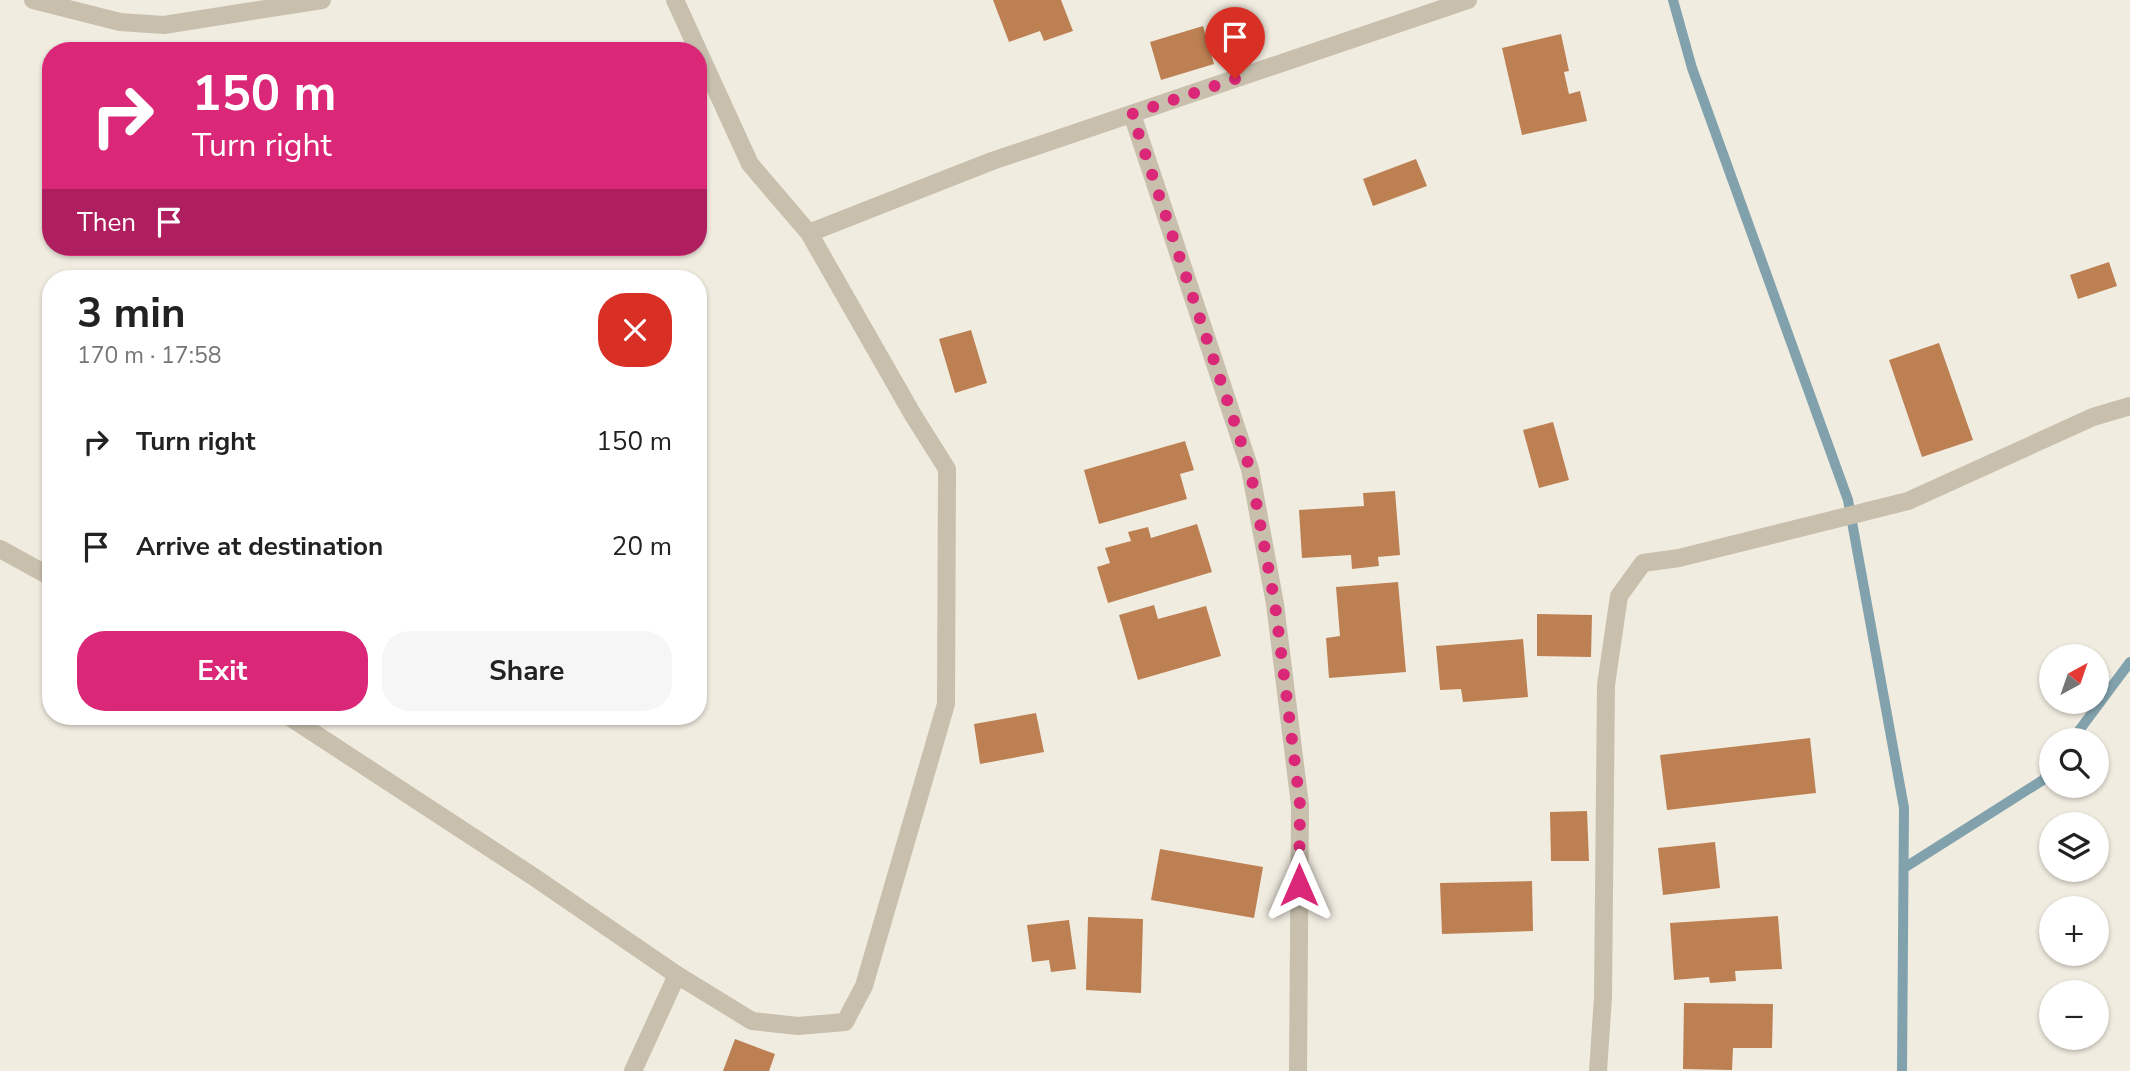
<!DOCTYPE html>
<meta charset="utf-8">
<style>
body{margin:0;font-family:"Nunito Sans",sans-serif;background:#f6f6f6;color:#222;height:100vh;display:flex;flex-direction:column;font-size:26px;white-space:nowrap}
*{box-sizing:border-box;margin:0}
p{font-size:23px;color:#767676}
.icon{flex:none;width:38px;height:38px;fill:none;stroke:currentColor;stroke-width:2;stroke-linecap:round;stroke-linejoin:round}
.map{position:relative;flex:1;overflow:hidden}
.details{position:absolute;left:42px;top:270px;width:665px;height:455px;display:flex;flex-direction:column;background:#fff;border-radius:28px;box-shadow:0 2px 5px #0004}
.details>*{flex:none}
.guide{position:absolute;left:42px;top:42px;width:665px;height:214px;border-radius:28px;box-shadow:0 2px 5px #0004;background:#db2777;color:#fff;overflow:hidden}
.needle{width:46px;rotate:40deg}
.fabs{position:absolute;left:2039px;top:644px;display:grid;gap:14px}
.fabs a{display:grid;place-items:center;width:70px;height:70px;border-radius:50%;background:#fff;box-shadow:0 2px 5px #0004;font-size:35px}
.pin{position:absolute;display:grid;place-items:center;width:60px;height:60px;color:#fff;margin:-72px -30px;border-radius:50% 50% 50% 0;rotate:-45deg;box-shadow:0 0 7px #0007}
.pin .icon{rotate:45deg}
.me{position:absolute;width:77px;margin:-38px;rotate:0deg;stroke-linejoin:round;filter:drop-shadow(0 0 5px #0008)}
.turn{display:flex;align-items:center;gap:24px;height:147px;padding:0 35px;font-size:32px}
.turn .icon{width:91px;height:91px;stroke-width:2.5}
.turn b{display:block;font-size:49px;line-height:60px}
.then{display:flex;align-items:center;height:66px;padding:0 35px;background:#0003;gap:14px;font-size:26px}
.round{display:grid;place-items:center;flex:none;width:74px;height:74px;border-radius:28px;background:#f6f6f6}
.headline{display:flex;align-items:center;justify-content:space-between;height:119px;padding:0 35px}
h1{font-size:42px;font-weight:700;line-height:52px}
.button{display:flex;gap:14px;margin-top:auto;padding:14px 35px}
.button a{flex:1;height:80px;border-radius:28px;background:#db2777;color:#fff;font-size:28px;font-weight:700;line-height:80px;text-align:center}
.button a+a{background:#f6f6f6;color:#222}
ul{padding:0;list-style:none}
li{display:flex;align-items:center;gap:21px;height:105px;padding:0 35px}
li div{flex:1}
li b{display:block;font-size:26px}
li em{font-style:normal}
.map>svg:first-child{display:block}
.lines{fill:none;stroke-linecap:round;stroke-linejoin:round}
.stream{stroke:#81a2ac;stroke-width:10}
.building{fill:#bc8053}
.street{stroke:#c8bfad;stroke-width:18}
.route{stroke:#db2777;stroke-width:12;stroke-dasharray:0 21.6}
</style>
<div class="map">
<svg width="2130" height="1071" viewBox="0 0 2130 1071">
<rect width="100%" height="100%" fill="#f1ece0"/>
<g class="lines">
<g class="stream">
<polyline points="1673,0 1692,68 1848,500 1904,808 1902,1071"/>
<polyline points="2072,740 2130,662"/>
<polyline points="1904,868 2043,780 2051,768"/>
</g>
</g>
<g class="building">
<polygon points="993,0 1061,0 1073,31 1044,41 1040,31 1009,42"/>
<polygon points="1203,26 1214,64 1161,80 1150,42"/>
<polygon points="1561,34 1569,71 1564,72 1569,94 1580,91 1587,121 1522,135 1502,48"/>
<polygon points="1416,159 1427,186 1373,206 1363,179"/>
<polygon points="2109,262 2117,286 2078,299 2070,275"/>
<polygon points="971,330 987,383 955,393 939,339"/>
<polygon points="1939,343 1973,440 1922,457 1889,360"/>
<polygon points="1553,422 1569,480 1539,488 1523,430"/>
<polygon points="1185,441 1194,470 1180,474 1187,499 1099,524 1084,470"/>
<polygon points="1395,491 1400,555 1378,557 1379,566 1352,569 1351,555 1302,558 1299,510 1364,506 1363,493"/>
<polygon points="1197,524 1212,572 1108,603 1097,567 1110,563 1105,548 1131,541 1128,532 1148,527 1151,538"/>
<polygon points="1398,582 1406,672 1329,678 1326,638 1340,636 1336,587"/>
<polygon points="1154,605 1158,619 1206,606 1221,656 1138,680 1119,615"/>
<polygon points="1537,614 1592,615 1591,657 1537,656"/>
<polygon points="1523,639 1528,697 1463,702 1461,689 1440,690 1436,646"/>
<polygon points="1036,713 1044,752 980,764 974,724"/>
<polygon points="1810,738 1816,793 1667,810 1660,755"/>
<polygon points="1587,811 1589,861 1551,861 1550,812"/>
<polygon points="1715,842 1720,888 1663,895 1658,848"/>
<polygon points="1160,849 1263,867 1254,918 1151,900"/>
<polygon points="1532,881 1533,931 1442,934 1440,883"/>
<polygon points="1778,916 1782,969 1735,971 1736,981 1710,983 1709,977 1674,980 1670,923"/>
<polygon points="1088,917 1143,919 1141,993 1086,990"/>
<polygon points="1069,920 1076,969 1051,972 1049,960 1032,962 1027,925"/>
<polygon points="1684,1003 1773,1004 1772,1048 1733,1048 1732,1070 1683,1069"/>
<polygon points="735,1039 775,1054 769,1071 723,1071"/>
</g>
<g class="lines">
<g class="street">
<polyline points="33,0 120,22 164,25 322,0"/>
<polyline points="1132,114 1250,469 1275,604 1300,805 1298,1071"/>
<polyline points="809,233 992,161 1468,0"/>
<polyline points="0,549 51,577"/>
<polyline points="288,716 534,877 677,975 752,1021 798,1026 845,1022 864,986 946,704 947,469 913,415 809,233 750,164 675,0"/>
<polyline points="633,1071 677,975"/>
<polyline points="1598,1071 1603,997 1606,685 1619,596 1643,563 1679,558 1908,501 2093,417 2130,406"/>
</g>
</g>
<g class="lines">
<polyline class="route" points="1235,79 1132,114 1250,469 1275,604 1297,780 1300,805 1299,885"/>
</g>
</svg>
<div class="fabs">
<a><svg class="needle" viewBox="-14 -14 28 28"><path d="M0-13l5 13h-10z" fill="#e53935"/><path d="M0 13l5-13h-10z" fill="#767676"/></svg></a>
<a><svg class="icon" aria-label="search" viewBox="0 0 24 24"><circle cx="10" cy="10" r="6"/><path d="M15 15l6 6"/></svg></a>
<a><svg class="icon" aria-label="layers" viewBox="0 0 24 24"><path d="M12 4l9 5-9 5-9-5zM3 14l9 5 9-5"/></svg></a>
<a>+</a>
<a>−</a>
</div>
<div class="pin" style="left:1235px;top:79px;background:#d93025"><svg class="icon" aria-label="arrive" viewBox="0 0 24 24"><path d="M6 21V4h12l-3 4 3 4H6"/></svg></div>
<svg class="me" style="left:1299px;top:885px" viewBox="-20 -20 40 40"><path d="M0-17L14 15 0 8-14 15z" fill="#db2777" stroke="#fff" stroke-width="4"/></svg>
<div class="guide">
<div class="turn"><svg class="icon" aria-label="right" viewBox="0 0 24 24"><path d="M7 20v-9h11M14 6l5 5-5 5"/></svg><div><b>150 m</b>Turn right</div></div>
<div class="then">Then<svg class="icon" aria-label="arrive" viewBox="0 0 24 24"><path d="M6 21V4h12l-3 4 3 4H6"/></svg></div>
</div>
<section class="details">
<div class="headline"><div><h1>3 min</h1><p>170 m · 17:58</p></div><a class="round" style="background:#d93025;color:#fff"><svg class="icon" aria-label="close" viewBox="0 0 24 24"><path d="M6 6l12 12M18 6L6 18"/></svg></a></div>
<ul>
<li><svg class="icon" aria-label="right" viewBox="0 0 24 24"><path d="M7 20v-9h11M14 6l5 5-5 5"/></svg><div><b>Turn right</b></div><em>150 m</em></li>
<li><svg class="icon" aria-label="arrive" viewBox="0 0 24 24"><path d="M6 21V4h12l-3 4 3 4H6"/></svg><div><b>Arrive at destination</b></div><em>20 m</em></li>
</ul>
<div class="button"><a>Exit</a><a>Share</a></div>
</section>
</div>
